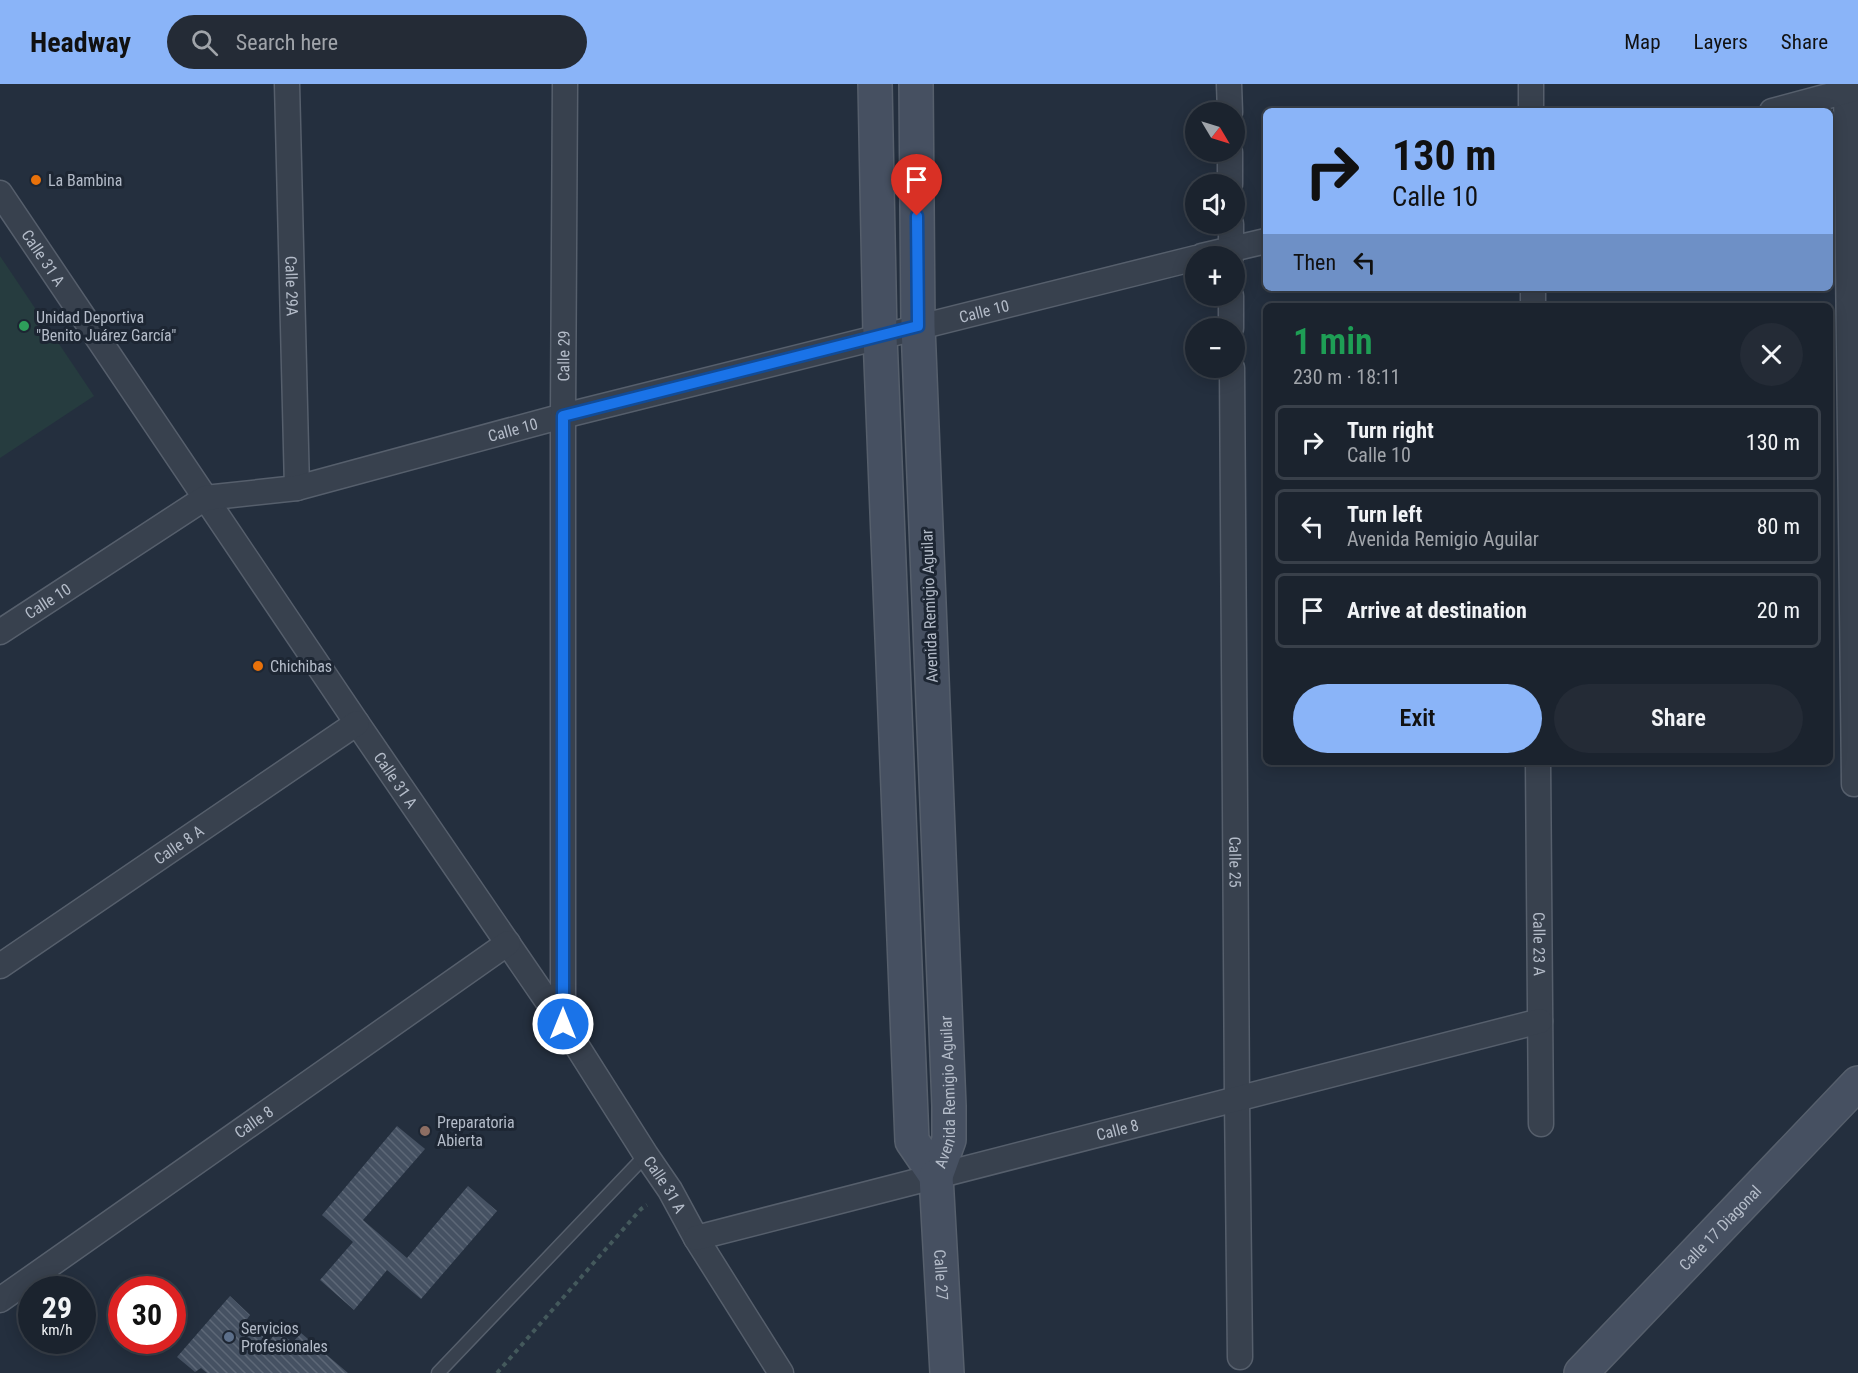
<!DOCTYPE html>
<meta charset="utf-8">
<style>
body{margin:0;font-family:"Roboto Condensed",sans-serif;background:#242b36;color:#f1f3f6;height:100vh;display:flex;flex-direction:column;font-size:22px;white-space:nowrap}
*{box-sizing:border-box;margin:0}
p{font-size:20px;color:#a0a4aa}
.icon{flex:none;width:33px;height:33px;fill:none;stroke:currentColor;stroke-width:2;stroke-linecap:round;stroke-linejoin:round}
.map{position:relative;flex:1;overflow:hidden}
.panel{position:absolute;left:1263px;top:219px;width:570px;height:462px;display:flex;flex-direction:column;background:#1b232e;border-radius:9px;box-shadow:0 3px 15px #0003,0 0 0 2px #39404a}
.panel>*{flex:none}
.hud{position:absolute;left:1263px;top:24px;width:570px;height:183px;border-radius:9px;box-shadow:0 3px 15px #0003,0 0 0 2px #39404a;background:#8ab4f8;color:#111;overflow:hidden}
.needle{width:39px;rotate:128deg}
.controls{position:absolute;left:1185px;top:18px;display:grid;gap:12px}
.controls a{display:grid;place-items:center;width:60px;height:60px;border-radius:50%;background:#1b232e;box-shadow:0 3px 15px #0003,0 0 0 2px #39404a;font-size:30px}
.speed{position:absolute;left:18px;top:1192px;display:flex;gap:12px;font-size:30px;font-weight:700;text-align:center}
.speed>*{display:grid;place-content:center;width:78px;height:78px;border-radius:50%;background:#1b232e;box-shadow:0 3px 15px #0003,0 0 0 2px #39404a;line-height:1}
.speed small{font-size:15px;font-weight:400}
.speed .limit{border:9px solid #d22;background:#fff;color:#111}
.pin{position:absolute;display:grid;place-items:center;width:51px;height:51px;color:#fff;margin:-62px -26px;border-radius:50% 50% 50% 0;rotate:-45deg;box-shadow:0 0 6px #0007}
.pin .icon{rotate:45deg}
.me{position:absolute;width:66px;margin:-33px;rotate:0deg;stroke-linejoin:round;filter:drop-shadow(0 0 4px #0008)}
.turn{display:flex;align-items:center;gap:21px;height:126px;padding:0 30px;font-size:27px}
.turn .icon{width:78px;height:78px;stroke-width:2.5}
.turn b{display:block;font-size:42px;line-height:51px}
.then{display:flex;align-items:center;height:57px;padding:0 30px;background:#0003;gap:12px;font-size:22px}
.round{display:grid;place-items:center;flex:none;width:63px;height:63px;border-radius:32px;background:#242b36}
.head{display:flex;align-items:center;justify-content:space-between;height:102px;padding:0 30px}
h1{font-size:36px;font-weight:600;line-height:45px;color:#1e9e55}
.button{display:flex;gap:12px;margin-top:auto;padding:12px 30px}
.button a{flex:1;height:69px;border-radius:36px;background:#8ab4f8;color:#111;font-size:24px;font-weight:600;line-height:69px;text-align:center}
.button a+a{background:#242b36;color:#f1f3f6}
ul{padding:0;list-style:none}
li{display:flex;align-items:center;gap:18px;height:75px;margin:0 12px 9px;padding:0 18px;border:3px solid #39404a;border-radius:9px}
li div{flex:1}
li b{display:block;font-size:22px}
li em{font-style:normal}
header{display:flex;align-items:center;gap:36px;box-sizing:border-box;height:84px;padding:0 30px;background:#8ab4f8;color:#111}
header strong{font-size:28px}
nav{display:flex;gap:33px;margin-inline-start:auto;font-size:21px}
.search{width:420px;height:54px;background:#242b36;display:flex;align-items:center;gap:15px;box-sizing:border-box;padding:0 21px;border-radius:33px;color:#a0a4aa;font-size:22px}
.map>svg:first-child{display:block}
.park{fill:#263c3f}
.building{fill:url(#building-back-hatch)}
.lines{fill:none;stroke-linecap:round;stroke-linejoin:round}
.lane-casing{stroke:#565f6c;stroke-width:15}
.street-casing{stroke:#565f6c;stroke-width:27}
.secondary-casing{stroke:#565f6c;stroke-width:36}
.path{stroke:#44595c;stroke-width:4;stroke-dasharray:4.5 4.5;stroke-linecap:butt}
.lane{stroke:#38414e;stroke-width:12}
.street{stroke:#38414e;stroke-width:24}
.secondary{stroke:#465061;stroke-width:33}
.route-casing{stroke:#114b97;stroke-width:15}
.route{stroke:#1a73e8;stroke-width:10}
.food-dot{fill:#e8710a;stroke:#1d2633;stroke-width:2}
.leisure-dot{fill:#2e9e5b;stroke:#1d2633;stroke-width:2}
.education-dot{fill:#8d6e63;stroke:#1d2633;stroke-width:2}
.service-dot{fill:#5c6f8a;stroke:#1d2633;stroke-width:2}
.labels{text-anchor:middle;stroke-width:6;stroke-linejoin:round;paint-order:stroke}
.poi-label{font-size:16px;fill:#b4bcc9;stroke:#1d2633;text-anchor:start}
.street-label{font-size:16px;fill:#b4bcc9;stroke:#1d2633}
</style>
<header>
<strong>Headway</strong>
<div class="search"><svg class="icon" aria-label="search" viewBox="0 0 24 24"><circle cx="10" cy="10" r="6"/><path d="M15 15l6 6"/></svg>Search here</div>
<nav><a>Map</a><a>Layers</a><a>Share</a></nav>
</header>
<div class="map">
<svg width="1858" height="1289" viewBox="0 0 1858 1289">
<defs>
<pattern id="building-back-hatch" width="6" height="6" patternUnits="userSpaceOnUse" patternTransform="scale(1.5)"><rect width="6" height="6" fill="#455162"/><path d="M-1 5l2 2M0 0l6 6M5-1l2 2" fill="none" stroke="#5d6877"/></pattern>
</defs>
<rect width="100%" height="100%" fill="#242f3e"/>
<polygon class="park" points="0,172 94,312 0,374"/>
<g class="building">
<polygon points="397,1042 425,1065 363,1136 407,1174 468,1102 497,1127 421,1215 387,1186 354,1226 320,1196 353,1158 322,1131"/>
<polygon points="230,1212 250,1231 245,1238 269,1257 277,1248 293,1258 301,1249 348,1289 207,1289 201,1284 195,1288 177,1273"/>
</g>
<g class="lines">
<defs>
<polyline id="lane" points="438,1289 646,1071"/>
<g id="street">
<path id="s1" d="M287,0L297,404"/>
<polyline points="1229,0 1230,28"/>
<polyline points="1531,0 1531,27"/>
<polyline points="1846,0 1854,700"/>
<polyline points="1772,27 1858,4"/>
<polyline points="1230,68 1230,100"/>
<path id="s2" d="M0,109L357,639L563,940L646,1071L670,1106L696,1154L781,1289"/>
<polyline points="1231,140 1231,172"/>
<polyline points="1202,172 1266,157"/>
<polyline points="1533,204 1533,222"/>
<polyline points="1231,212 1231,244"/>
<path id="s3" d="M1232,284L1237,1015L1240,1273"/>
<path id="s4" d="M0,548L205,414L297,404L563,332L1196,174"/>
<path id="s5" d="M1538,678L1541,1040"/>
<path id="s6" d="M0,882L357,639"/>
<path id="s7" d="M563,940V332L565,0"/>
<path id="s8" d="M696,1154L1540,937"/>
<path id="s9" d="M0,1216L508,859"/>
</g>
<g id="secondary">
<path id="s10" d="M875,0L880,252L912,1057L936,1092L949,1056V1022L918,242L916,0"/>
<path id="s11" d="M936,1092L947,1289"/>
<path id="s12" d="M1581,1289L1858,999"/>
</g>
</defs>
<use href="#lane" class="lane-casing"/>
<use href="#street" class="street-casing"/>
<use href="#secondary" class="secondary-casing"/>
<polyline class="path" points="497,1289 641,1125 647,1121"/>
<use href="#lane" class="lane"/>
<use href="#street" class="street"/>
<use href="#secondary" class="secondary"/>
</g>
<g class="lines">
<defs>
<polyline id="route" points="563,940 563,332 918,242 917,132"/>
</defs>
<use href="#route" class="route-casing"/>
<use href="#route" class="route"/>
</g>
<g class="food-dot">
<circle cx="36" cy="96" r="6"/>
<circle cx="258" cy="582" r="6"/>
</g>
<circle class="leisure-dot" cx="24" cy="242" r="6"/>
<circle class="education-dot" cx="425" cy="1047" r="6"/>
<circle class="service-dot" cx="229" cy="1253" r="6"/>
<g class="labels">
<g class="poi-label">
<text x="48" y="102">La Bambina</text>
<text x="36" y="239">Unidad Deportiva<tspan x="36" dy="18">"Benito Juárez García"</tspan></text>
<text x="270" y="588">Chichibas</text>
<text x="437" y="1044">Preparatoria<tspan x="437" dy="18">Abierta</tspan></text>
<text x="241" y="1250">Servicios<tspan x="241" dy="18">Profesionales</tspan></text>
</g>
<g class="street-label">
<text dy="6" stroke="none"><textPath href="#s2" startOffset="78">Calle 31 A</textPath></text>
<text dy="6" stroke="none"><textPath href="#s1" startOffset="202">Calle 29A</textPath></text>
<text dy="6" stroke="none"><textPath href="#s4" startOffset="1047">Calle 10</textPath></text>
<text dy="6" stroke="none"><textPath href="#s7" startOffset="668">Calle 29</textPath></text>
<text dy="6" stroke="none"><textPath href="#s4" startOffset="561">Calle 10</textPath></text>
<text dy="6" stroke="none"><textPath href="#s4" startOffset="57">Calle 10</textPath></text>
<text transform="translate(929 522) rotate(-92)" y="6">Avenida Remigio Aguilar</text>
<text dy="6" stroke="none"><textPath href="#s2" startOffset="708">Calle 31 A</textPath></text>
<text dy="6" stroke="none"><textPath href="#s6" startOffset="216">Calle 8 A</textPath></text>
<text dy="6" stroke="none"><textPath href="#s3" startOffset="494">Calle 25</textPath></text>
<text dy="6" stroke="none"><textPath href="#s5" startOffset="182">Calle 23 A</textPath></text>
<text dy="6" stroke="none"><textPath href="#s10" startOffset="1186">Avenida Remigio Aguilar</textPath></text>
<text dy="6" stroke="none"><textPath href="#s9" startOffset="310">Calle 8</textPath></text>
<text dy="6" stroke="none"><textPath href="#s8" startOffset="435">Calle 8</textPath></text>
<text dy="6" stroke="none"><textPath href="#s2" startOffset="1194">Calle 31 A</textPath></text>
<text dy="6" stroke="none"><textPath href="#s12" startOffset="201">Calle 17 Diagonal</textPath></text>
<text dy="6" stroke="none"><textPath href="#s11" startOffset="99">Calle 27</textPath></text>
</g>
</g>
</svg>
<div class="controls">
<a><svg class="needle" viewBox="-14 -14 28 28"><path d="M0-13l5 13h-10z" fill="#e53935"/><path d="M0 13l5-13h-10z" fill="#a0a4aa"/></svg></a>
<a><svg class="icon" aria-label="sound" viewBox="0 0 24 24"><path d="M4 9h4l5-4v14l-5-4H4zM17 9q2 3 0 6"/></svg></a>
<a>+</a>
<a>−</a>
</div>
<div class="speed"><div>29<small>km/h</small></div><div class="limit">30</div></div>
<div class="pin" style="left:917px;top:132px;background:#d93025"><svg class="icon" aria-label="arrive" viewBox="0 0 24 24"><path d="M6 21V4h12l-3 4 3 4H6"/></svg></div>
<svg class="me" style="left:563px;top:940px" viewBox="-20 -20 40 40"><circle r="17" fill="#1a73e8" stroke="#fff" stroke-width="3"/><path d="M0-11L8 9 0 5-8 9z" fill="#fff"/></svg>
<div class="hud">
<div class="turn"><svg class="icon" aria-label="right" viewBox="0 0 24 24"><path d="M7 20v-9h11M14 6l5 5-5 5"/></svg><div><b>130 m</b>Calle 10</div></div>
<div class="then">Then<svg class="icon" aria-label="left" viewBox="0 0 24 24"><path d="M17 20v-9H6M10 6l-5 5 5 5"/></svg></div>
</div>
<section class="panel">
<div class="head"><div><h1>1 min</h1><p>230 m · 18:11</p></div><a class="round"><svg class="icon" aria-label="close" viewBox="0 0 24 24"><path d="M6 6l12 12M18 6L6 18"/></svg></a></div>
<ul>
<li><svg class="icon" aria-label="right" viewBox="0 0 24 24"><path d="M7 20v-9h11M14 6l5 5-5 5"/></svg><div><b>Turn right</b><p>Calle 10</p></div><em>130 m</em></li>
<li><svg class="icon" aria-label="left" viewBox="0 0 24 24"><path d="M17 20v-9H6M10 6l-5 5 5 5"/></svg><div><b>Turn left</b><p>Avenida Remigio Aguilar</p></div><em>80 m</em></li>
<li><svg class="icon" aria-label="arrive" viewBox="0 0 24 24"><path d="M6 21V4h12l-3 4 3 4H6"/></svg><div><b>Arrive at destination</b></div><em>20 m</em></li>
</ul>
<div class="button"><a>Exit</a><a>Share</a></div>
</section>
</div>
